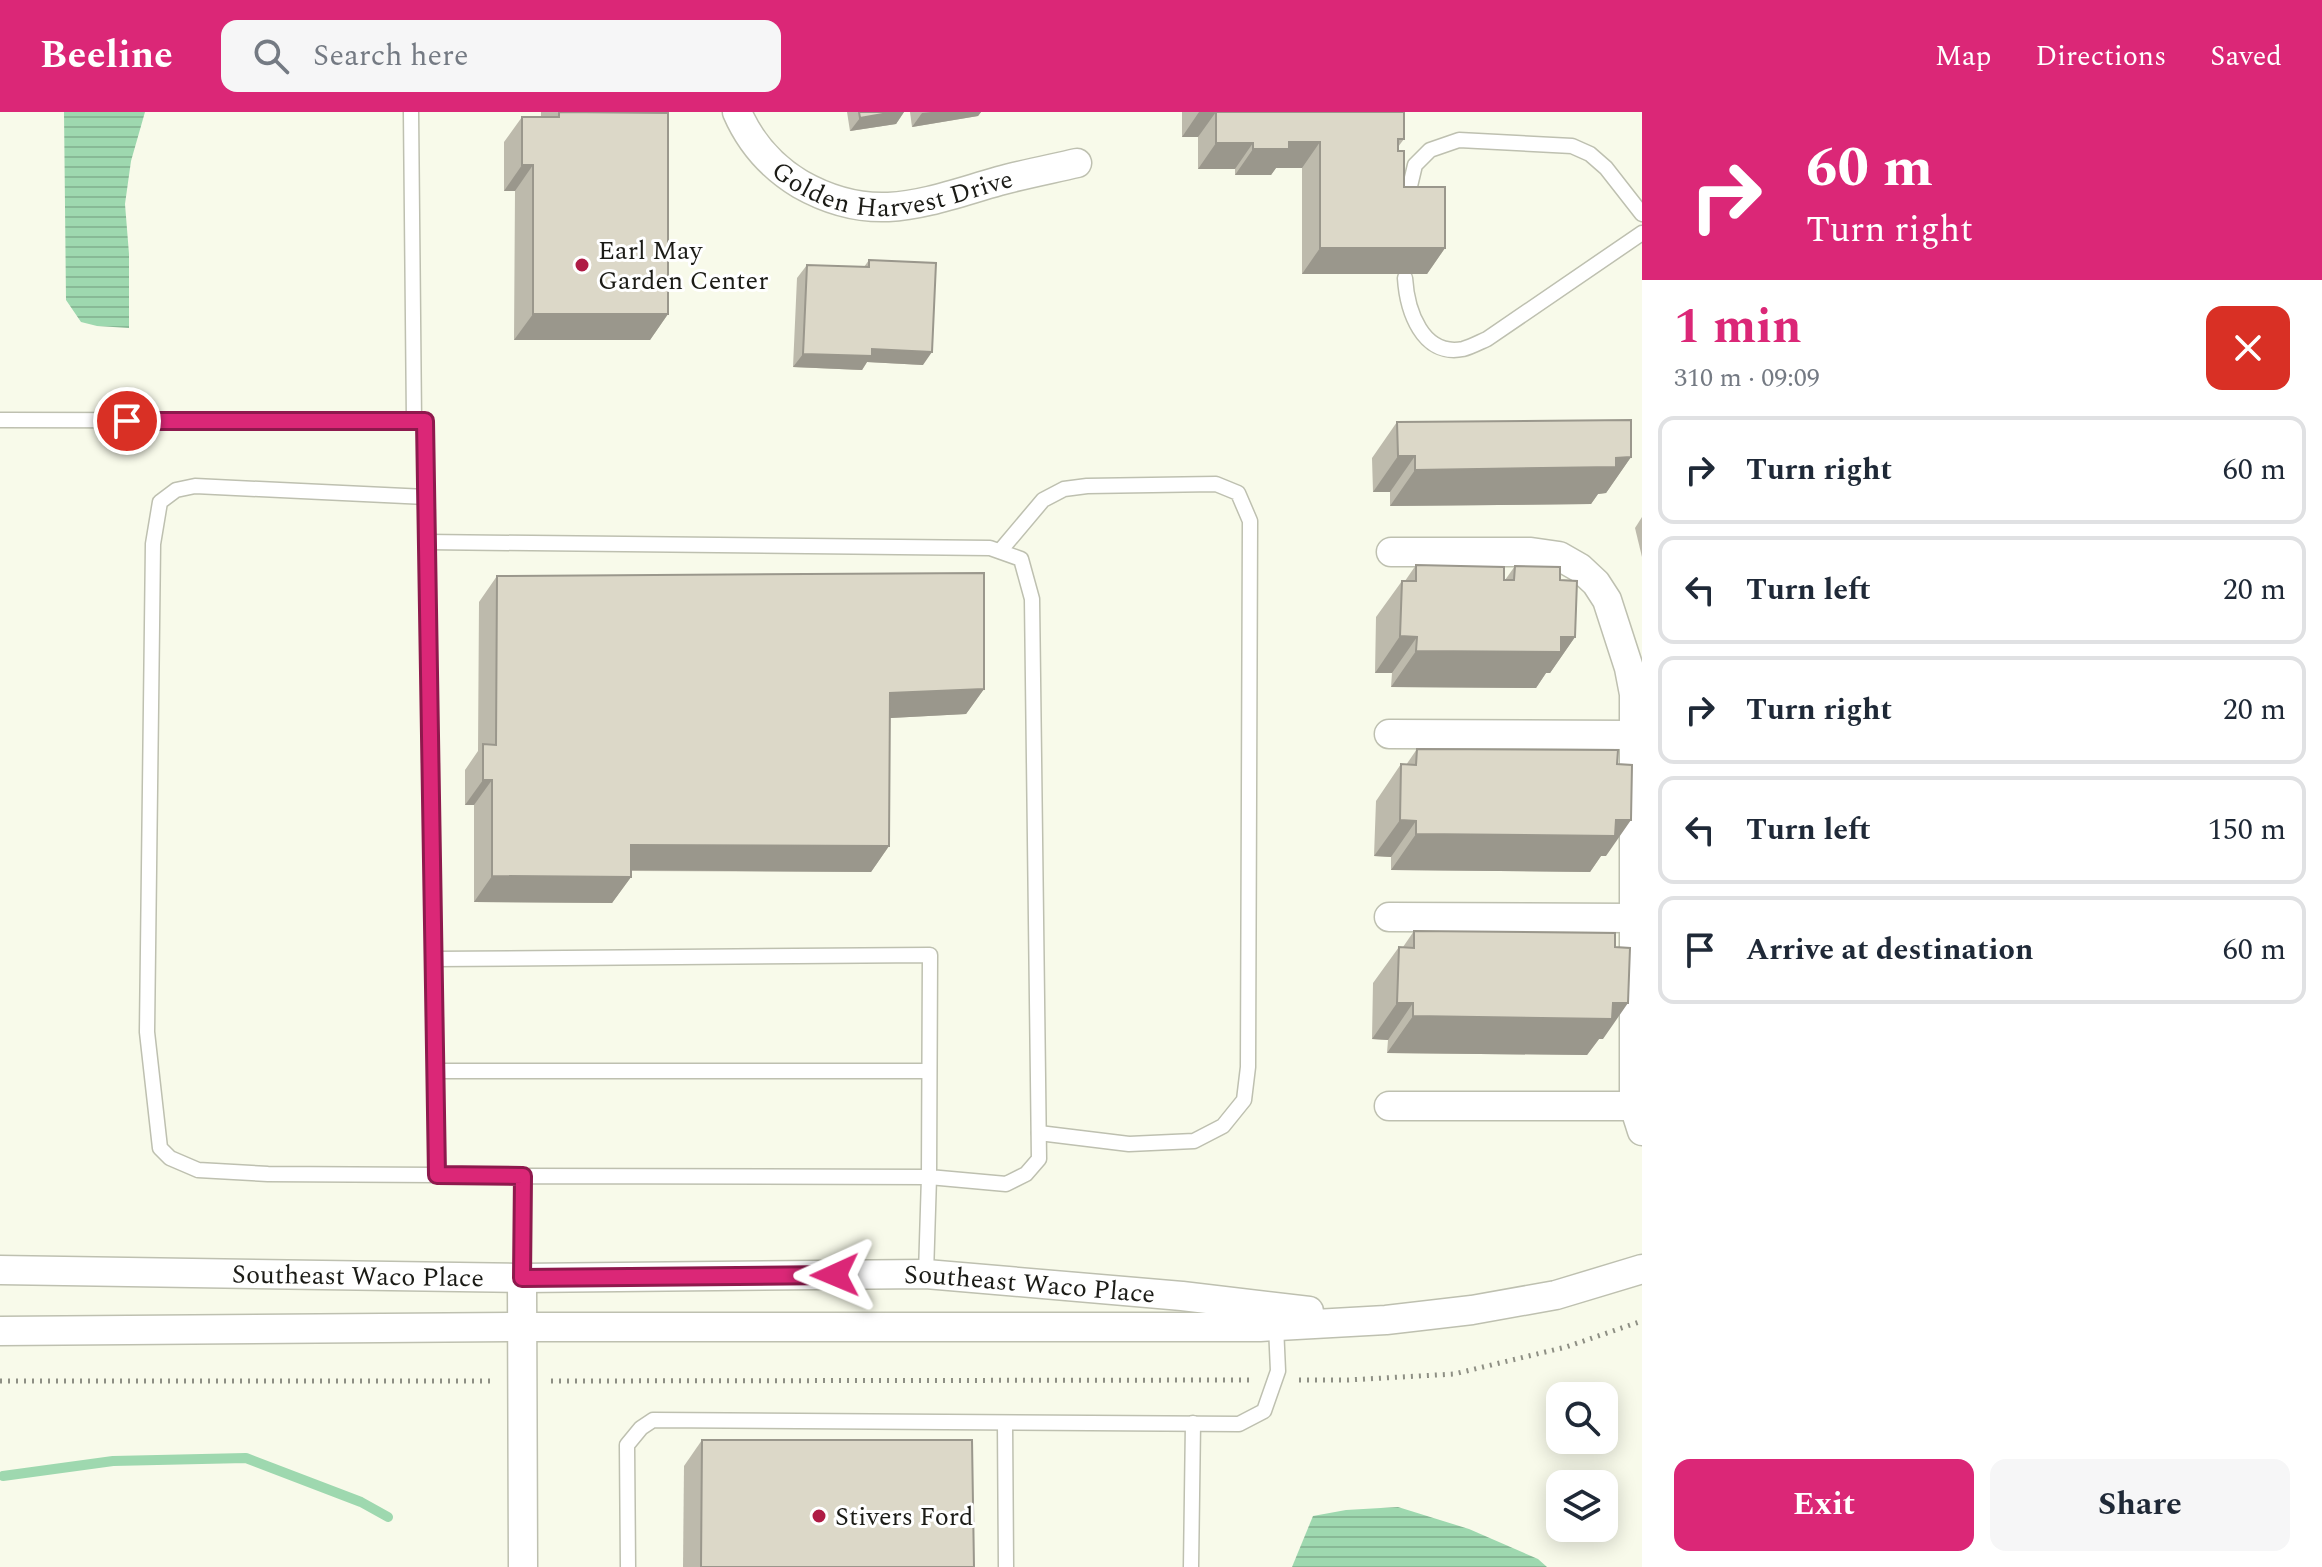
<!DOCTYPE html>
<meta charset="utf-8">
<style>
body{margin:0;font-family:Spectral,serif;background:#f6f6f7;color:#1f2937;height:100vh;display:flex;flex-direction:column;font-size:30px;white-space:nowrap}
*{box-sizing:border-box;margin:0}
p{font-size:26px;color:#747a83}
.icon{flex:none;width:44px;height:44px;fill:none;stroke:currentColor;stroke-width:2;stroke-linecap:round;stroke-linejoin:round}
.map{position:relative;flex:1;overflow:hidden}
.side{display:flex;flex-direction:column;background:#fff;width:680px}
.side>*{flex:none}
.guide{background:#db2777;color:#fff;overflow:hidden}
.controls{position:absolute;left:1546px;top:1270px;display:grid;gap:16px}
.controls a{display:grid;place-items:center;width:72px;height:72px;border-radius:16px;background:#fff;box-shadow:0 4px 20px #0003;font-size:40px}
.pin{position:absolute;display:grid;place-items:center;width:68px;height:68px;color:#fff;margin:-34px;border:4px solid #fff;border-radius:50%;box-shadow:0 2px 8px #0007}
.me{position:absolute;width:88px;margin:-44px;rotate:269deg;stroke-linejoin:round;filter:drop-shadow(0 0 6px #0008)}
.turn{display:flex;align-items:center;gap:28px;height:168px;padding:0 32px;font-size:36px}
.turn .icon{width:104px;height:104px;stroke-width:2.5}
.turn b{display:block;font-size:56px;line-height:68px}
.round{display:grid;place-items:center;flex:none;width:84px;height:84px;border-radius:16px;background:#f6f6f7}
.headline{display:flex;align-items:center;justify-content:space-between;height:136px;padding:0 32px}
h1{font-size:48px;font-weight:700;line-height:60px;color:#db2777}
.cta{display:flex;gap:16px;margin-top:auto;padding:16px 32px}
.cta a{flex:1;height:92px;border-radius:16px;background:#db2777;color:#fff;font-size:32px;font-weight:700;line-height:92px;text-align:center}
.cta a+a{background:#f6f6f7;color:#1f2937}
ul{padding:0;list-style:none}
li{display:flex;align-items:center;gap:24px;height:108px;margin:0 16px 12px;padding:0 16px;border:4px solid #e0e1e3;border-radius:16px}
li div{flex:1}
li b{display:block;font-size:30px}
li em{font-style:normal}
header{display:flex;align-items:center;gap:48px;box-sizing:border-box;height:112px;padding:0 40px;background:#db2777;color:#fff}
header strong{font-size:38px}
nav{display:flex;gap:44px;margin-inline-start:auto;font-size:28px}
.search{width:560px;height:72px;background:#f6f6f7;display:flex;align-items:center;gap:20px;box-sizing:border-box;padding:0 28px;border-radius:16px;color:#747a83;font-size:30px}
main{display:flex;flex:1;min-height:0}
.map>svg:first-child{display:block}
.water{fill:url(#water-rules)}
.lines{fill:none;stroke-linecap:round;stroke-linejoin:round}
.stream{stroke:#9ed8af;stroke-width:10}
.service-casing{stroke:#bec0b0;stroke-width:17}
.minor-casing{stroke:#bec0b0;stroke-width:31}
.path{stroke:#8e8f84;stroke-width:5;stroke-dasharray:2 6;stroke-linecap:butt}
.service{stroke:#fff;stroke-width:14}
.minor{stroke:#fff;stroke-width:28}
.wall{fill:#bdbaac}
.shaded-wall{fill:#9a978c}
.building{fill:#dcd8c8;stroke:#9a978c;stroke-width:2}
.route-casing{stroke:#8e194d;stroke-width:20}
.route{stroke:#db2777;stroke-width:14}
.poi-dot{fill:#af1c45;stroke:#fff;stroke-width:3}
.labels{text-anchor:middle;stroke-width:6;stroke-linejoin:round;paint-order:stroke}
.street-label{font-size:26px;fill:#1b1b16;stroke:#fff}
.poi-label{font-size:26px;fill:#1b1b16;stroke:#fff;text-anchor:start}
</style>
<header>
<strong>Beeline</strong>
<div class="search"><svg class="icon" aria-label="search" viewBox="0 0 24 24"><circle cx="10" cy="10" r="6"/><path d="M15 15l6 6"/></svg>Search here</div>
<nav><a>Map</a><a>Directions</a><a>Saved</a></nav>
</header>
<main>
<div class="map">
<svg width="1642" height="1455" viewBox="0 0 1642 1455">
<defs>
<pattern id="water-rules" width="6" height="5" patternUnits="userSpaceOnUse" patternTransform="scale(2)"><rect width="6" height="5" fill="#9ed8af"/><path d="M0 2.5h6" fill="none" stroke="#88b996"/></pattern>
</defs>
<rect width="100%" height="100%" fill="#f8faea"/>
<g class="water">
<polygon points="64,0 145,0 131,49 125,92 129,142 129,216 97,214 81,210 66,188"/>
<polygon points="1398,1395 1469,1417 1538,1447 1547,1455 1292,1455 1313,1404 1346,1398"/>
</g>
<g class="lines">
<polyline class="stream" points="3,1364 113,1349 246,1346 361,1390 388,1405"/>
<defs>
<g id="service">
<polyline points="411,0 414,309"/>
<polyline points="1406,91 1415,53 1430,38 1459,28 1572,34 1590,42 1606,56 1642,102"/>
<path d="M1405,166C1407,198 1422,245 1463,237C1471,235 1480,230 1487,227L1642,121"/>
<polyline points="0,308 425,309 437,1063 523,1064"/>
<polyline points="426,385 195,374 176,378 160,390 153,432 147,920 160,1036 170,1046 198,1058 268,1062 437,1063"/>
<polyline points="426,430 990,436 1021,447 1032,487 1039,1047 1026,1062 1006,1072 929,1065 930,843 433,847"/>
<polyline points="1000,439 1043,388 1064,377 1087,374 1216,372 1238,381 1250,409 1248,955 1244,988 1223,1014 1194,1029 1129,1032 1039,1021"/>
<polyline points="435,959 929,959"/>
<polyline points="522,1166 523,1064 929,1065 926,1162"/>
<polyline points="1005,1311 1006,1455"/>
<polyline points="628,1455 627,1333 641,1316 653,1308 1239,1312 1264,1299 1278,1259 1276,1214"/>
<polyline points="1191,1455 1193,1311"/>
</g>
<g id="minor">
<path id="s1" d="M737,0C750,30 772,55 800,72C874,114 925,90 999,69C1025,62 1051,57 1077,51"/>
<polyline points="1391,440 1531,440 1559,444 1580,456 1596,471 1607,488 1629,556 1634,582 1634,994 1642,1019"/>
<polyline points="1389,622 1634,623"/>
<polyline points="1389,805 1634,806"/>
<polyline points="1389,994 1634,994"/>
<path id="s2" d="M0,1158L522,1166L926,1162L1182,1184L1309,1199"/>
<polyline points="522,1166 523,1455"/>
<polyline points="0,1219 522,1215 1260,1215 1386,1208 1472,1198 1556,1183 1642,1157"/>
</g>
</defs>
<use href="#service" class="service-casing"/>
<use href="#minor" class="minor-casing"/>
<g class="path">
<polyline points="1299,1268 1348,1268 1454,1262 1566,1235 1642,1209"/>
<polyline points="0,1269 493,1269"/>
<polyline points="551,1269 1253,1268"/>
</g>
<use href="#service" class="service"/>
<use href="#minor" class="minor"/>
</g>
<g class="wall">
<polygon points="541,0 653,0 668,202 650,228 514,228 515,79 504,79 504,30 522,5 541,5"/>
<polygon points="847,0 904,0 896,12 850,19"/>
<polygon points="910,0 981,0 978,4 912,15"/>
<polygon points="1182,0 1404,0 1404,27 1398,35 1404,75 1445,136 1427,162 1302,162 1302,56 1276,56 1271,63 1235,63 1235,57 1198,57 1198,25 1182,25"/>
<polygon points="869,148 923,253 867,250 862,258 793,255 797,166 807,153 864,155"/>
<polygon points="1397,310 1631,345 1606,381 1598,382 1591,392 1390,394 1390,380 1373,380 1372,346"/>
<polygon points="1642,405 1642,445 1635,416"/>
<polygon points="1416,453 1504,468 1505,468 1515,454 1560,468 1575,525 1550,561 1546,561 1536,576 1391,575 1392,561 1375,561 1376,505 1402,469 1405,469"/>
<polygon points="497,464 984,577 966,602 890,606 889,734 871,760 631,759 631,765 612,791 474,790 474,693 465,693 465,658 478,639 479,490"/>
<polygon points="1417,637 1606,744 1601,744 1590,760 1391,758 1391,745 1374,744 1376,689 1401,652 1406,653"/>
<polygon points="1414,819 1603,927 1599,927 1587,943 1387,941 1388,928 1372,927 1373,871 1399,835 1403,835"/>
<polygon points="702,1328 974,1455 683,1455 684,1354"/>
</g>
<g class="shaded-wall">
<polygon points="894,0 904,0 896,12 850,19 860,6"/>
<polygon points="931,0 981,0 978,4 912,15 922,1"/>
<polygon points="1199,0 1216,0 1198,25 1182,25"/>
<polygon points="1289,30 1320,30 1302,56 1276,56 1271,63 1235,63 1253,37"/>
<polygon points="1216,31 1253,31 1235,57 1198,57"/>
<polygon points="522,53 533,53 515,79 504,79"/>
<polygon points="1320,136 1445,136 1427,162 1302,162"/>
<polygon points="533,202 668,202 650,228 514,228"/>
<polygon points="872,237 932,240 923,253 867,250 862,258 793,255 803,242"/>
<polygon points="1398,344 1415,344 1390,380 1373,380"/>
<polygon points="1631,345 1606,381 1598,382 1591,392 1390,394 1415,358"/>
<polygon points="1400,524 1417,525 1392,561 1375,561"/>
<polygon points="1561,525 1575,525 1550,561 1546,561 1536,576 1391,575 1416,539"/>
<polygon points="984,577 966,602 872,607 890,581"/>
<polygon points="483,668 492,668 474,693 465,693"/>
<polygon points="1400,708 1416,709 1391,745 1374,744"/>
<polygon points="1616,708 1631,708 1606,744 1601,744 1590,760 1391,758 1416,722"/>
<polygon points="631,733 889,734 871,760 612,758"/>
<polygon points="492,764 631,765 612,791 474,790"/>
<polygon points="1397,891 1413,891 1388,928 1372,927"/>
<polygon points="1613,891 1628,891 1603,927 1599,927 1587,943 1387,941 1413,904"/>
</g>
<g class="building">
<polygon points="559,0 668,1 668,202 533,202 533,53 522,53 522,5 559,5"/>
<polygon points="859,0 894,0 860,6"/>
<polygon points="1216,0 1404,0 1404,27 1398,27 1398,39 1404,39 1404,75 1445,75 1445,136 1320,136 1320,30 1289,30 1289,37 1253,37 1253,31 1216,31"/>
<polygon points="869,148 936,151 932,240 872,237 872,244 803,242 807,153 869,155"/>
<polygon points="1631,308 1631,345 1616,346 1616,355 1415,358 1415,344 1398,344 1397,310"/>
<polygon points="1416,453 1504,455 1504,468 1514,468 1515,454 1560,455 1560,468 1577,469 1575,525 1561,525 1561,540 1416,539 1417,525 1400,524 1402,469 1416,469"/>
<polygon points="984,461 984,577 890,581 889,734 631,733 631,765 492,764 492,668 483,668 483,632 496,633 497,464"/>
<polygon points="1417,637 1618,638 1617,652 1632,653 1631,708 1616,708 1615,724 1416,722 1416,709 1400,708 1401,652 1416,653"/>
<polygon points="1414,819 1615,821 1615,835 1630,836 1628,891 1613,891 1612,907 1413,904 1413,891 1397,891 1399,835 1414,836"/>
<polygon points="702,1328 972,1328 974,1455 701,1455"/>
</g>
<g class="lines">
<defs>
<polyline id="route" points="127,309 425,309 437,1063 523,1064 522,1166 835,1163"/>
</defs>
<use href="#route" class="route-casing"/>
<use href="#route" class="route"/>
</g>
<g class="poi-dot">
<circle cx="582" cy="153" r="8"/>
<circle cx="819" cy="1404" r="8"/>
</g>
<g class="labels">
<g class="street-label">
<text dy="9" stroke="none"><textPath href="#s1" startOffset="192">Golden Harvest Drive</textPath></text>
<text dy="9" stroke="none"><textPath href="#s2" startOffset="358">Southeast Waco Place</textPath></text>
<text dy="9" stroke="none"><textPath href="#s2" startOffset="1030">Southeast Waco Place</textPath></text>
</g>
<g class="poi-label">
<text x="598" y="147">Earl May<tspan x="598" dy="30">Garden Center</tspan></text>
<text x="835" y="1413">Stivers Ford</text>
</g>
</g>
</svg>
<div class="controls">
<a><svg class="icon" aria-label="search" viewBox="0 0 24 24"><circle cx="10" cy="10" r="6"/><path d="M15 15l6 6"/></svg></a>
<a><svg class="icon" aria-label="layers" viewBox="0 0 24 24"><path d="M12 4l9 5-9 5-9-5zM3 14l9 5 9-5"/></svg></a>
</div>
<div class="pin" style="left:127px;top:309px;background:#d93025"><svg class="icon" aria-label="arrive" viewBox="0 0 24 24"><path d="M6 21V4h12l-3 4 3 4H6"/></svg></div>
<svg class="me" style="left:835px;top:1163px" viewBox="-20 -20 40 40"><path d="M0-17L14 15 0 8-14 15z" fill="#db2777" stroke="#fff" stroke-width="4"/></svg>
</div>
<section class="side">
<div class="guide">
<div class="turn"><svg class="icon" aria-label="right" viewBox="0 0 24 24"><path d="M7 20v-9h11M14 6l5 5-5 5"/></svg><div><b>60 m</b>Turn right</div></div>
</div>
<div class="headline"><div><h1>1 min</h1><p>310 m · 09:09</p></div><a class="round" style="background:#d93025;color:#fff"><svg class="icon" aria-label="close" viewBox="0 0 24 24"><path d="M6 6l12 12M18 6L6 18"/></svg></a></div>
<ul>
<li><svg class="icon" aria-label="right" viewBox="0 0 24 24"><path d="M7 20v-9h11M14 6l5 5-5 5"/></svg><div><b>Turn right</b></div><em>60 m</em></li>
<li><svg class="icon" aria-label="left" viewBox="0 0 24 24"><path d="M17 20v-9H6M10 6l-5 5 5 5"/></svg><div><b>Turn left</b></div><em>20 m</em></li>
<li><svg class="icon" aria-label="right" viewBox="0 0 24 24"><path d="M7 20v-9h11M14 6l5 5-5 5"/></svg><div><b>Turn right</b></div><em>20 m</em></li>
<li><svg class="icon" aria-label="left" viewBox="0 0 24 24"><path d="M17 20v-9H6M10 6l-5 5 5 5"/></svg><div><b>Turn left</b></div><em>150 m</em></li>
<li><svg class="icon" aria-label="arrive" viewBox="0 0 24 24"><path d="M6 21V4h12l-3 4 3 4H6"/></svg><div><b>Arrive at destination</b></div><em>60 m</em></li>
</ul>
<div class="cta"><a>Exit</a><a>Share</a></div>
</section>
</main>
